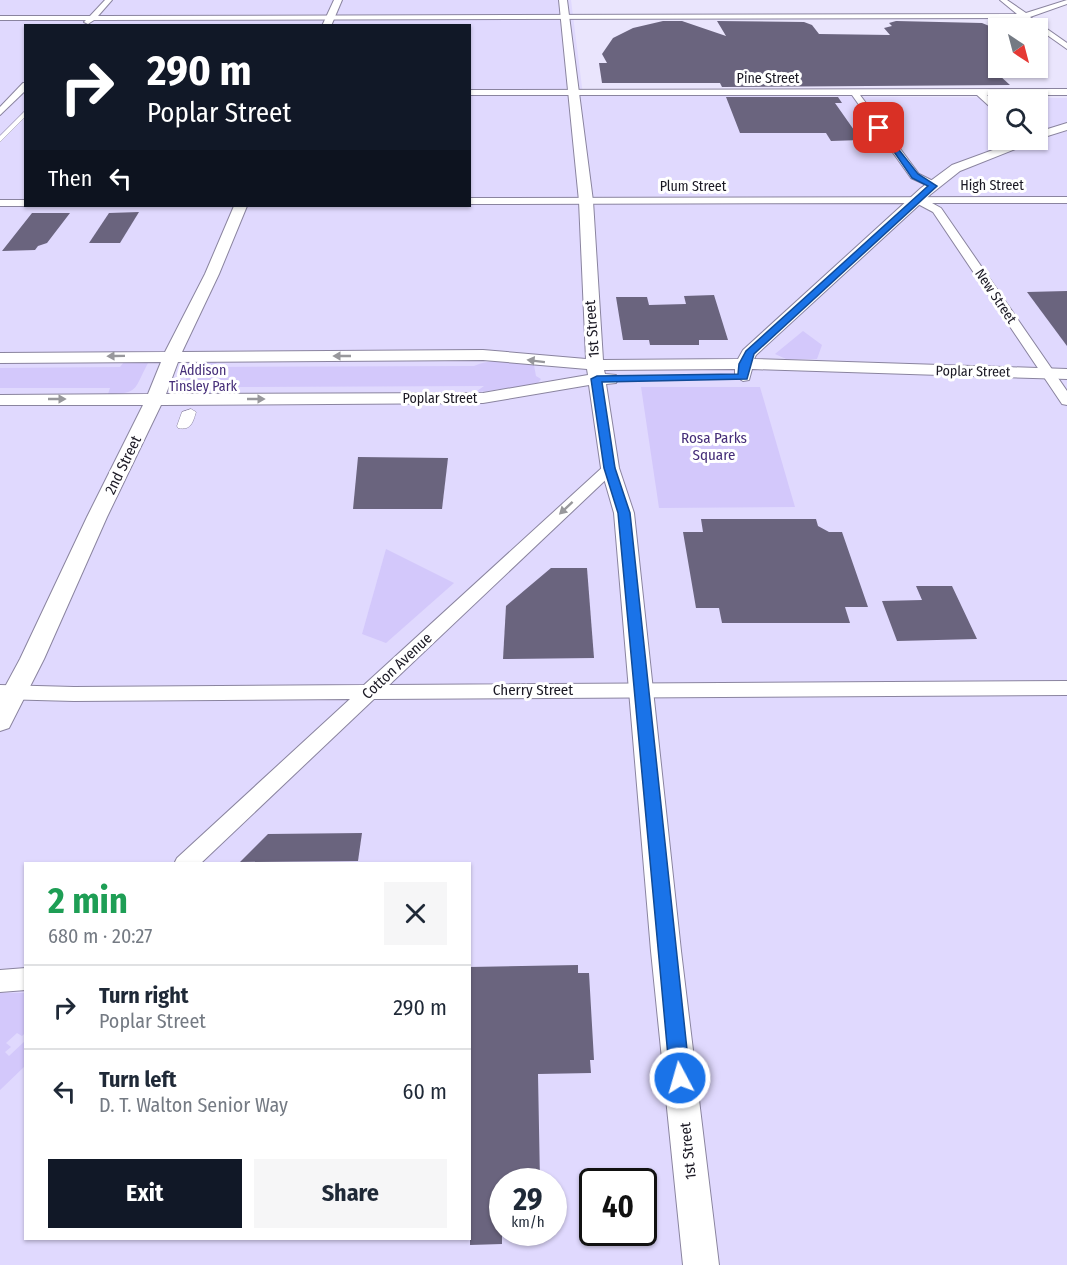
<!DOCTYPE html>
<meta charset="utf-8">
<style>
body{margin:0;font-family:"Fira Sans Condensed",sans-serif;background:#f6f6f7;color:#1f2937;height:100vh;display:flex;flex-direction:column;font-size:22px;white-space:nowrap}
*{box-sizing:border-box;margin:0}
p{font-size:20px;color:#747a83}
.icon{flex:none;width:33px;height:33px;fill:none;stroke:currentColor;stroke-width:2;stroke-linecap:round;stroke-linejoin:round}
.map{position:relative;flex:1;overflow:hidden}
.panel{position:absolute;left:24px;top:862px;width:447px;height:378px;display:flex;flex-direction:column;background:#fff;border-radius:0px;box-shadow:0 2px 4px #0004}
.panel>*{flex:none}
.hud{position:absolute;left:24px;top:24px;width:447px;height:183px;border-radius:0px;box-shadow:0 2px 4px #0004;background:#111827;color:#fff;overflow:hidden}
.needle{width:39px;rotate:144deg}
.tools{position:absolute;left:988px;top:18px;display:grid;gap:12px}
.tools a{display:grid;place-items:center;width:60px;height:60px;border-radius:0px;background:#fff;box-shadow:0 2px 4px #0004;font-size:30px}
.speed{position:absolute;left:489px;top:1168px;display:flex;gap:12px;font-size:30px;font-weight:700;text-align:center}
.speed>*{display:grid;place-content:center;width:78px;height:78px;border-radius:50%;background:#fff;box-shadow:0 2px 4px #0004;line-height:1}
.speed small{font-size:15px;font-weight:400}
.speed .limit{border:3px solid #111;border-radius:9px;background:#fff;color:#111}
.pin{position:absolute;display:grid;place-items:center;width:51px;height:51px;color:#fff;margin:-26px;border-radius:12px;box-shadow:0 3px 9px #0006}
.me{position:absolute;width:66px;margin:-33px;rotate:354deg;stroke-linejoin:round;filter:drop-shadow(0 0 4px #0008)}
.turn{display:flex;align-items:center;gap:21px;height:126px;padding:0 24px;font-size:27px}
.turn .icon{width:78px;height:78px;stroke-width:2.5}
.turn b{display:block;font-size:42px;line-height:51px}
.then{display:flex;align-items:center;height:57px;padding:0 24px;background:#0003;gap:12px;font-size:22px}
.round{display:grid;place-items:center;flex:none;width:63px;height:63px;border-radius:0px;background:#f6f6f7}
.head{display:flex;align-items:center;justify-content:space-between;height:102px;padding:0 24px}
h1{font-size:36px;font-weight:700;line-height:45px;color:#1e9e55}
.action{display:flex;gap:12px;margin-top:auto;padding:12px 24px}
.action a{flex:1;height:69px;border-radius:0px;background:#111827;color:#fff;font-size:24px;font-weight:700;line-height:69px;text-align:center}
.action a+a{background:#f6f6f7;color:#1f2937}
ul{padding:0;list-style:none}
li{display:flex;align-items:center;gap:18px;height:84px;padding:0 24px;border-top:2px solid #e0e1e3}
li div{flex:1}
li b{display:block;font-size:22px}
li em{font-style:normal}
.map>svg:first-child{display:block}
.built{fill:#e0d9fe;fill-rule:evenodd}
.green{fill:#d3c8fb}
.building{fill:#6a647e}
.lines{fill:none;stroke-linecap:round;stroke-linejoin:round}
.pedestrian-casing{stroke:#8a849f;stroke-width:1}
.minor-casing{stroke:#8a849f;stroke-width:2}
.tertiary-casing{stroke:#8a849f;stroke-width:2}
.pedestrian{fill:#fff;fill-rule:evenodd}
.minor{fill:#fff;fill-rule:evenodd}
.tertiary{fill:#fff;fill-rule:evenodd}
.oneway{fill:#98989c}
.route{fill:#1a73e8;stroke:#114b97;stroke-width:1.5}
.labels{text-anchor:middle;stroke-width:6;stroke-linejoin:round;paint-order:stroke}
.far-street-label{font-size:14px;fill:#1b1924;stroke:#fff}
.far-park-label{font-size:14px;fill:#452d78;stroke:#fff}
.street-label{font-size:15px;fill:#1b1924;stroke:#fff}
.park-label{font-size:15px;fill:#452d78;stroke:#fff}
</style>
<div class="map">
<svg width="1067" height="1265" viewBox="0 0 1067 1265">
<rect width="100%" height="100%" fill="#eae5fd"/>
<path class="built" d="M0,0H571L583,95L1067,98V1265H0ZM26,26H470V206H26ZM999,100H1038V140H999ZM26,864H470V1239H26ZM502,1182H554V1233H502ZM592,1182H644V1233H592Z"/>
<g class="green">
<polygon points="803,331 822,345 817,359 786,359 775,354"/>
<path d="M203,361L217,362L215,367L474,366C493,357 514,363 534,365L536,376L541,379L537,384L479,392L477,391L484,386L230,387L214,393H184L182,388L192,366Z"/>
<path d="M124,362L148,363C134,389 139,394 108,394L110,388H0V368L120,367Z"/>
<polygon points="641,387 760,387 795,507 659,508"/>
<polygon points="386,549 454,583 386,643 362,634"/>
<polygon points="0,993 26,993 25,1033 22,1036 17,1033 6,1043 11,1047 5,1052 9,1056 25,1041 25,1066 0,1090"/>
</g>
<g class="building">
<polygon points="663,21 682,21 726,36 717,21 804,22 812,25 819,34 890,35 884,28 892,26 889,23 896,21 982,23 999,30 999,75 1010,85 722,87 720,83 602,83 599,63 607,63 602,54 613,38 633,28"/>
<polygon points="726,97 838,97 842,103 835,103 861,140 831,141 826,133 740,133"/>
<polygon points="139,212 120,243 89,243 109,213"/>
<polygon points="32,213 70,213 47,243 38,246 35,250 2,251"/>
<polygon points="1067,291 1067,346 1027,292"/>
<polygon points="714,295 728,340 699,340 699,345 650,345 649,340 623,340 616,297 647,297 649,305 686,304 684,296"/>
<polygon points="358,457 448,458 442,509 353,509"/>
<polygon points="701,519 816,519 818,526 829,532 842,532 868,607 845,607 850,623 722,623 719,608 696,608 683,532 703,532"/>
<polygon points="551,568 587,568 594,658 503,659 506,606"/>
<polygon points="916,586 952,586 977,639 897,641 882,601 922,600"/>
<polygon points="362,833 358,861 240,862 268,834"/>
<polygon points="578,965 578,973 589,973 594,1060 590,1060 591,1073 538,1074 540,1182 502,1182 502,1244 470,1245 470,967"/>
</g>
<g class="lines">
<defs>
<g id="pedestrian">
<polygon points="26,110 26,116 0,142 0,136"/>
<path d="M191,409L196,412C193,422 191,431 178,428L177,426L182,412Z"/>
</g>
<g id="minor">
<polygon points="105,0 112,0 98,16 1017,14 1000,0 1007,0 1026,13 1067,0 1067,4 1030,17 1067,43 1067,49 1023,18 94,20 88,24 84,22 86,20 0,20 0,16 90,16"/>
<polygon points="23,83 26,83 26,90 0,115 0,107"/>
<polygon points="1067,89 1067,95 987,95 999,107 999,115 977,95 860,95 919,174 937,183 938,185 933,188 911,178 852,95 470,95 470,90"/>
<polygon points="1067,197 1067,203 932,203 941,208 1067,391 1067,405 1062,404 933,212 916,203 470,204 470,198"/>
<polygon points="0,200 26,200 26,206 29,206 0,206"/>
<polygon points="610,463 618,468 615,471 389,685 1067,681 1067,695 374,699 200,864 174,864 177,858 350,699 74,701 0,699 0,685 74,687 364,685 605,465"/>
<polygon points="26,968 26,990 0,992 0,970"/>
</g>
<g id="tertiary">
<polygon points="334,0 342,0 331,26 322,26"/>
<path d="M559,0H567L593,201L603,360L738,359L743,350L921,188L952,165L1020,140H1034L1033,142L960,171L931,194L756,355L754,359L1067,369V379L752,369L749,380L743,381L735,376V369L604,370L605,374L616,375L618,379L616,383L606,384L619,468L634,513L681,951L719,1265H683L651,951L614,513L601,468L589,385L483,403L161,405L107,517L44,659L9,728L0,731V696L20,659L87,517L143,405H0V395L148,394L161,362L0,363V353L165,352L205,274L234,206H247L219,274L182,352L483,350L586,359L579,201ZM483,360L587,369L588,375L483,393L166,394L178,362Z"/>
<polygon points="1067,123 1067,130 1038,139 1038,132"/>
</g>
</defs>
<use href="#pedestrian" class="pedestrian-casing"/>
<use href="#minor" class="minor-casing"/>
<use href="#tertiary" class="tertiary-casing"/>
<use href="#pedestrian" class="pedestrian"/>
<use href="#minor" class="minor"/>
<use href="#tertiary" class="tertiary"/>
</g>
<defs><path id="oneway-solid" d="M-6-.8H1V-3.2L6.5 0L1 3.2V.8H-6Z" transform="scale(1.5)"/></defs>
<g class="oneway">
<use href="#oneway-solid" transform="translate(116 356) rotate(179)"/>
<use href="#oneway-solid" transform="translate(342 356) rotate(-180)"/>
<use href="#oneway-solid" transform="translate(536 361) rotate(-173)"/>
<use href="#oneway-solid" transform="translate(57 399)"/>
<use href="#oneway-solid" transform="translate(256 399)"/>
<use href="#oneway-solid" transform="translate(566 508) rotate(137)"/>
</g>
<polygon class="route" points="877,127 881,127 918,174 937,186 754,354 747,379 602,382 615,468 630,513 690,1078 687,1085 680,1087 673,1085 670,1078 618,513 604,468 591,379 597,376 738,374 739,364 746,351 928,186 912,178"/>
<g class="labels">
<g class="far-street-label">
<text x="768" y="83">Pine Street</text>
<text x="992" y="190">High Street</text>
<text x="693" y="191">Plum Street</text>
<text transform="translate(996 296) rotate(56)" y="5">New Street</text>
<text transform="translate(973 371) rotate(1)" y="5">Poplar Street</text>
<text x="440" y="403">Poplar Street</text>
</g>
<g class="far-park-label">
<text x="203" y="375">Addison<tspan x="203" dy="16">Tinsley Park</tspan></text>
</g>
<g class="street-label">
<text transform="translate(592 329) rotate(-94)" y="5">1st Street</text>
<text transform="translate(123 465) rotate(-64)" y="5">2nd Street</text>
<text transform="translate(397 666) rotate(-43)" y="5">Cotton Avenue</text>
<text x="533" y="695">Cherry Street</text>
<text transform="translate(688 1151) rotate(-96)" y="5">1st Street</text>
</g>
<g class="park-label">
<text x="714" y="443">Rosa Parks<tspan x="714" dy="17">Square</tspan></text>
</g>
</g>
</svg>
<div class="tools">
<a><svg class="needle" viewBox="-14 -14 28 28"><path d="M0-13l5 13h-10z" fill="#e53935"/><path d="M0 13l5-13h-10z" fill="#747a83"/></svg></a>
<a><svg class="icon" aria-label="search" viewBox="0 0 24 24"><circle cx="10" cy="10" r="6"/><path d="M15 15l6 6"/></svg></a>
</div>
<div class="speed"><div>29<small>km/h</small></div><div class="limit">40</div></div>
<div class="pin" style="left:879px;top:128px;background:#d93025"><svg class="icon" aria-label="arrive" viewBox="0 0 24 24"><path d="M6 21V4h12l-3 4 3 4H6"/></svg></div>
<svg class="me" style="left:680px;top:1078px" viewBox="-20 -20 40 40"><circle r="17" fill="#1a73e8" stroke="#fff" stroke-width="3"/><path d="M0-11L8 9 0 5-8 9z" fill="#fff"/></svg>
<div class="hud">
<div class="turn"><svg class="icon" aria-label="right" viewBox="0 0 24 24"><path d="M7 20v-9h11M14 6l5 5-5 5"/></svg><div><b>290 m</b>Poplar Street</div></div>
<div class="then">Then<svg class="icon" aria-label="left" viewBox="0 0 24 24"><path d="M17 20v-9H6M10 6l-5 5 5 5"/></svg></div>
</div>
<section class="panel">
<div class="head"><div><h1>2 min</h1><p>680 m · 20:27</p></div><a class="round"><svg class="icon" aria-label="close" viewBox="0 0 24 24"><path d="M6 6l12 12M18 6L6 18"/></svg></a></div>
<ul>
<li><svg class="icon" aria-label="right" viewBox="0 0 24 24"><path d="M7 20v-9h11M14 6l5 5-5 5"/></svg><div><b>Turn right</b><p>Poplar Street</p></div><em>290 m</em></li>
<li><svg class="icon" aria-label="left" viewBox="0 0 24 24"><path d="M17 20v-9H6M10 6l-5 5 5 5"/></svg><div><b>Turn left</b><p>D. T. Walton Senior Way</p></div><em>60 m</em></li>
</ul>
<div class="action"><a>Exit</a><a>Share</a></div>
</section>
</div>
